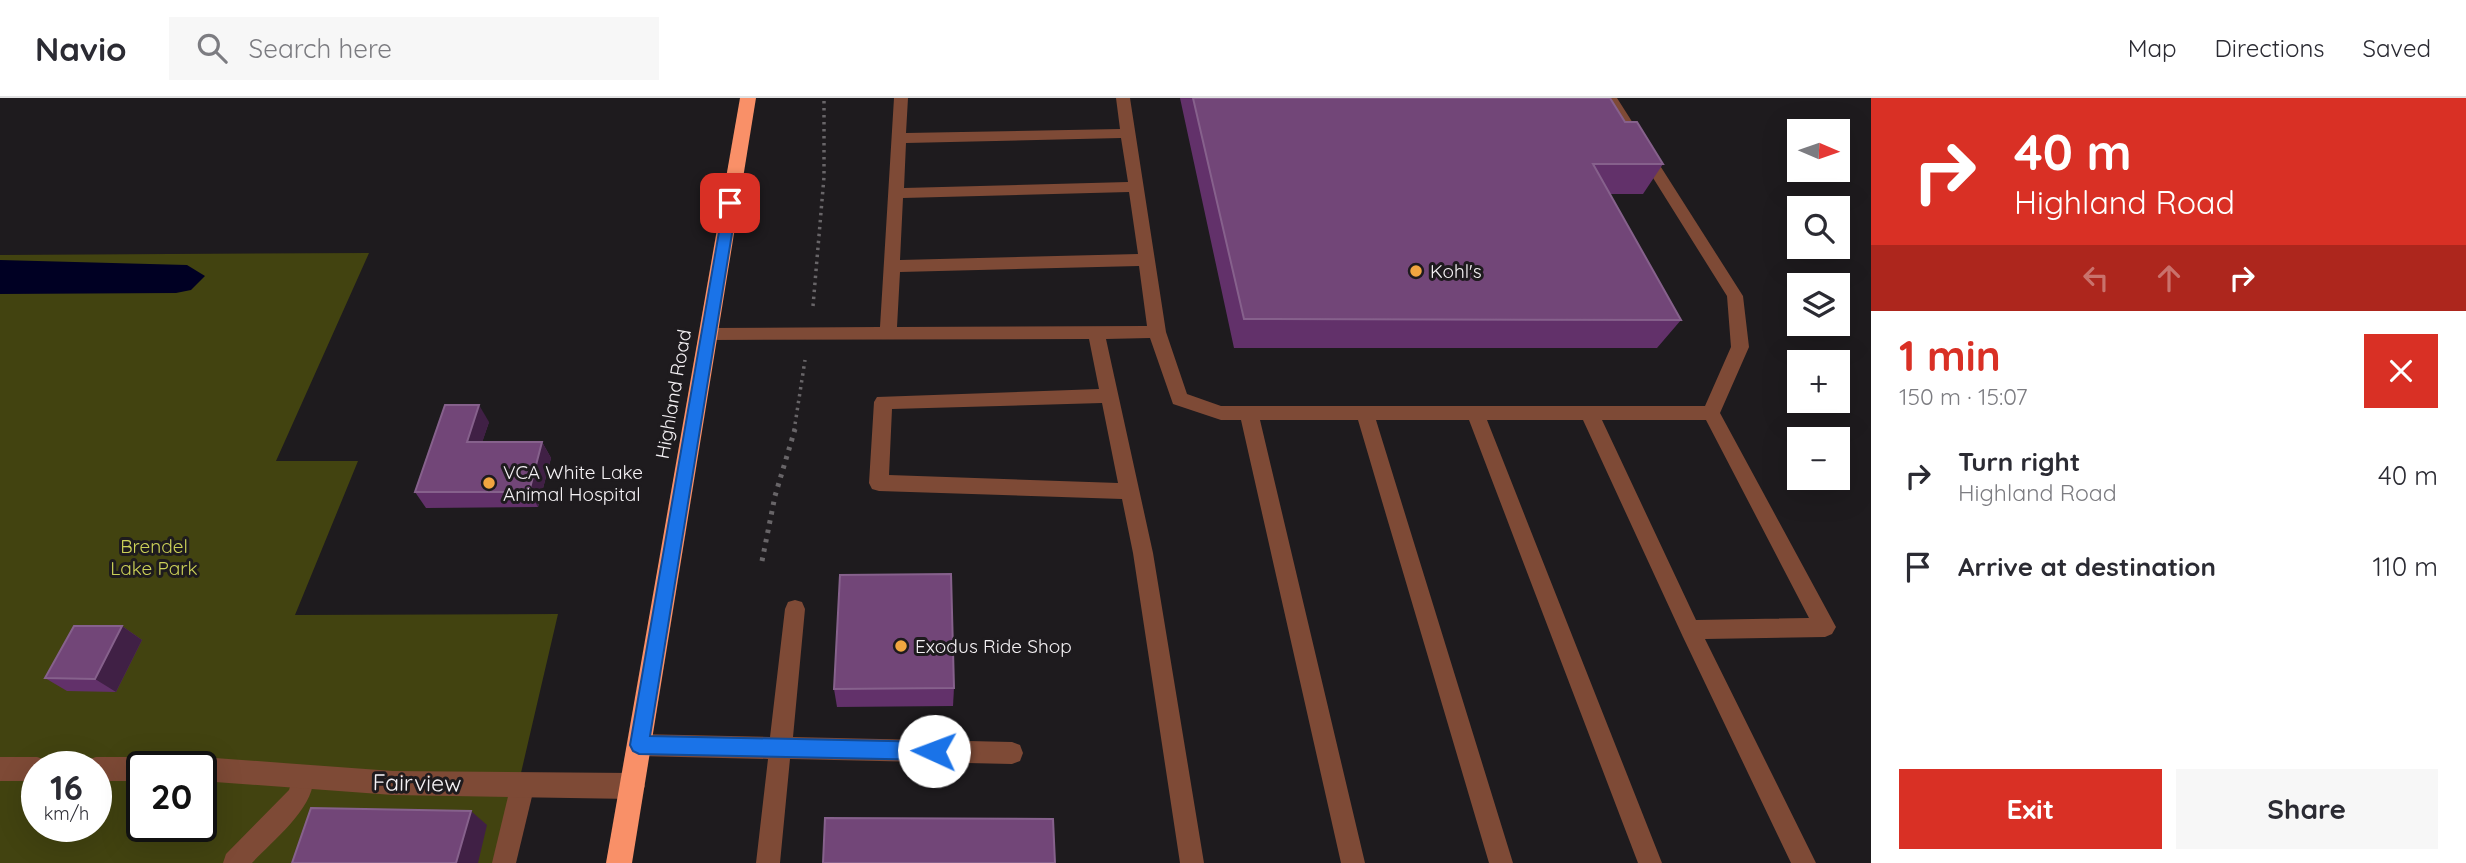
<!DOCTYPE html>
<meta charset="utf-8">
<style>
body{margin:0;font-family:Quicksand,sans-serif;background:#f7f7f7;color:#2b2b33;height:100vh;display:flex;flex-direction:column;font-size:26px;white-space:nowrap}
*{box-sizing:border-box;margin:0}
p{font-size:23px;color:#7c7c81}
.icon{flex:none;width:38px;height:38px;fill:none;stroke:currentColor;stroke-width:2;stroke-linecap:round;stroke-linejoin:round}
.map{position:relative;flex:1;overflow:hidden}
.panel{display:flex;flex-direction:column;background:#fff;width:595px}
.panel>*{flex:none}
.banner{background:#d93025;color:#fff;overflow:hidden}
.needle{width:46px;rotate:92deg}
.buttons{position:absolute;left:1787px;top:21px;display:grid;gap:14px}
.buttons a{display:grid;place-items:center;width:63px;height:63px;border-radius:0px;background:#fff;box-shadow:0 7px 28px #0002;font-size:35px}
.speed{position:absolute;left:21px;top:653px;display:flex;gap:14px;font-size:35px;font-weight:700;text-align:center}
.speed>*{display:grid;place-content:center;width:91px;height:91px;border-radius:50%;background:#fff;box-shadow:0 7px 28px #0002;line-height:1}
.speed small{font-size:18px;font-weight:400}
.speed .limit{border:4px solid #111;border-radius:10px;background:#fff;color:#111}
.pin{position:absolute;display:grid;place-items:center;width:60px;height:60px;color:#fff;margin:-30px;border-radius:14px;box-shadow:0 4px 10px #0006}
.me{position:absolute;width:77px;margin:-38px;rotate:272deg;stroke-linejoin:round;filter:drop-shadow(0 0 5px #0008)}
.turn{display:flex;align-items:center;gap:24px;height:147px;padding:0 28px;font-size:32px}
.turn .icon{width:91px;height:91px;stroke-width:2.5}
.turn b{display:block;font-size:49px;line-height:60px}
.lanes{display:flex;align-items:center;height:66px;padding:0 28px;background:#0003;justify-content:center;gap:35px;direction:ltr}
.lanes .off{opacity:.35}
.round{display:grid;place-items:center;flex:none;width:74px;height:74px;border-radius:0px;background:#f7f7f7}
.head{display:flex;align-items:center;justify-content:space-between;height:119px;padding:0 28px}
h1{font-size:42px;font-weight:700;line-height:52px;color:#d93025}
.primary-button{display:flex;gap:14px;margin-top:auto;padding:14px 28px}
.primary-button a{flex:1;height:80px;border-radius:0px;background:#d93025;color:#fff;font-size:28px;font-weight:700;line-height:80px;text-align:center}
.primary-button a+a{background:#f7f7f7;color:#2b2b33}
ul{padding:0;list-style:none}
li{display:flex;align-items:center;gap:21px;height:91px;padding:0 28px}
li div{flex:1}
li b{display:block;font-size:26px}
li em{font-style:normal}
header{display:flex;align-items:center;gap:42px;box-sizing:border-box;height:98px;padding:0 35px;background:#fff;border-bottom:2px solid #e1e1e2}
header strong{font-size:33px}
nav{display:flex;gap:38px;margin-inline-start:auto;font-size:24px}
.search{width:490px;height:63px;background:#f7f7f7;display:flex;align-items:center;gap:18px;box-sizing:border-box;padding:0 24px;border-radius:0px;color:#7c7c81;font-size:26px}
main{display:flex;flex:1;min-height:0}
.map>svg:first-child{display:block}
.green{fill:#424310;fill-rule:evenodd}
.water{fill:#000023}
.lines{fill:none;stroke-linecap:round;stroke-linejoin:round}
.path-far1{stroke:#686568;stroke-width:3.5;stroke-dasharray:2.5 4.5;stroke-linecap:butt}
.path{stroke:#686568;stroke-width:5;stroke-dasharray:3.5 6;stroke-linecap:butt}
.lane{fill:#7e4a36;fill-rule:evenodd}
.street{fill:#7e4a36;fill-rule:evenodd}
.highway{fill:#f99068;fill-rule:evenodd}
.wall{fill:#62316a}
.shaded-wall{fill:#402045}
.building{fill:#724678;stroke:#86618c;stroke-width:2}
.route{fill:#1a73e8;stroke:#114b97;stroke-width:2}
.poi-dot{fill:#f1a640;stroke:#1e1b1e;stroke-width:2.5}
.labels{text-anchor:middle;stroke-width:6;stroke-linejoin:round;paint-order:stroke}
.poi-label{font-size:19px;fill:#f5f2f5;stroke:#1e1b1e;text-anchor:start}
.street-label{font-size:19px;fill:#f5f2f5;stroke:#1e1b1e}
.park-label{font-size:19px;fill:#ccd158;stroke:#1e1b1e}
.near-street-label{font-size:23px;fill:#f5f2f5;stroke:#1e1b1e}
</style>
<header>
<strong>Navio</strong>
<div class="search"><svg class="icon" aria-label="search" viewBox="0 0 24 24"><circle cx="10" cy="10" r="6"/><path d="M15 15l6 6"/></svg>Search here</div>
<nav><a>Map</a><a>Directions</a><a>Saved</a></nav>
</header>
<main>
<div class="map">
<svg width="1871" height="765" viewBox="0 0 1871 765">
<rect width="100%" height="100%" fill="#1e1b1e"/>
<path class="green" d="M369,155L276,363H358L295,517L558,516L500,765H0V157ZM37,668H96V728H37ZM142,668H201V728H142Z"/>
<polygon class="water" points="0,162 187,167 205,178 191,192 176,195 0,196"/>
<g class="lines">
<g class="path-far1">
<polyline points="813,208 824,79 824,0"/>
<polyline points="794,333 805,262"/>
</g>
<polyline class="path" points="762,463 775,398 795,331"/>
<g class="lane">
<path d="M894,0H908L906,35L1120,31L1116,0H1130L1166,234L1187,296L1221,308H1705L1731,249L1727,198L1603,0H1617L1743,198L1749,249L1720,315L1836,529L1832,536L1825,539L1705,541L1816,765H1791L1683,539L1583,322H1487L1662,765H1638L1469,322H1376L1513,765H1489L1358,322H1260L1365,765H1341L1241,322H1221L1173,306L1150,240L1106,241L1153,455L1204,765H1180L1133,455L1122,401L879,393L872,391L869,385L874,304L877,299L1099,291L1089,241L708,242L702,241L699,236L702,231L708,230L880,229ZM1121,40L1128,84L904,90L906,45ZM1129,94L1138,156L900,162L903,100ZM1139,168L1147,228L897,229L900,174ZM1102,305L1118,385L889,377L892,311ZM1602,322H1706L1809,520L1696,522Z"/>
<polygon points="795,502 802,504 805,511 793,639 1012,644 1020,647 1023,655 1020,663 1012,666 790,661 780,765 756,765 768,661 639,658 631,655 628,647 631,639 639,636 770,639 785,511 788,504"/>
<path d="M303,669L311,672C324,703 271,744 252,765H223L226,756L289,692L295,672Z"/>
<polygon points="523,675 531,678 535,686 516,765 492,765 511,686 515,678"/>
</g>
<g class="street">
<polygon points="0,659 37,659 46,662 48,668 37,668 37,683 0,683"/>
<polygon points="96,659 142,659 151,662 153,668 142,668 142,683 96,683 96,668 85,668 87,662"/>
<polygon points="201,659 393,673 632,675 641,679 645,688 641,697 632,701 393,697 201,683 201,668 190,668 192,662"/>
</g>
<polygon class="highway" points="740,0 756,0 632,765 606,765"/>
</g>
<g class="wall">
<polygon points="1180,0 1610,0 1625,24 1663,66 1643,96 1610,96 1681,222 1657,250 1234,250"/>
<polygon points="489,324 482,344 542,344 551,360 538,409 426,410 415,394"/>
<polygon points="122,528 142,542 116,594 67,593 45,580"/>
<polygon points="954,590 953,608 837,609 834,591"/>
</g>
<g class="shaded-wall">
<polygon points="479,307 489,324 477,360 467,344"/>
<polygon points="542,344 551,360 538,409 529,394"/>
<polygon points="122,528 142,542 116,594 95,581"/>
<polygon points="471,713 487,727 478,765 456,765"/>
</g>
<g class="building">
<polygon points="1193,0 1610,0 1625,24 1637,24 1663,66 1593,66 1681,222 1244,221"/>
<polygon points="445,307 479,307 467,344 542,344 529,394 415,394"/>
<polygon points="951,476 954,590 834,591 840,477"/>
<polygon points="74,528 122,528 95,581 45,580"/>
<polygon points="311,710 471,713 456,765 292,765"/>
<polygon points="825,720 1053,721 1055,765 823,765"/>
</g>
<polygon class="route" points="730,101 737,105 650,638 934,644 941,647 944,653 941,660 934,662 639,656 633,653 630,647 724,105"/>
<g class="poi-dot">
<circle cx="1416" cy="173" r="7"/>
<circle cx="489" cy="385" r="7"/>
<circle cx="901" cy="548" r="7"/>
</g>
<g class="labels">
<g class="poi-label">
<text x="1430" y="180">Kohl's</text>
<text x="503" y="381">VCA White Lake<tspan x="503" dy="22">Animal Hospital</tspan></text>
<text x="915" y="555">Exodus Ride Shop</text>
</g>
<g class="street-label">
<text transform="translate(673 296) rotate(-80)" y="7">Highland Road</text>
</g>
<g class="park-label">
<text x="154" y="455">Brendel<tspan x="154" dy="22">Lake Park</tspan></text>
</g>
<g class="near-street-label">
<text transform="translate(417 685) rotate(1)" y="8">Fairview</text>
</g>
</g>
</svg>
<div class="buttons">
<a><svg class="needle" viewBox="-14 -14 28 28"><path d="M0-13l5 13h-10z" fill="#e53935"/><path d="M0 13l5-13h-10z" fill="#7c7c81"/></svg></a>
<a><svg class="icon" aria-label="search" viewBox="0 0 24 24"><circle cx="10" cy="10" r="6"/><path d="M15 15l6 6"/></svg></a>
<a><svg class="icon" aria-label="layers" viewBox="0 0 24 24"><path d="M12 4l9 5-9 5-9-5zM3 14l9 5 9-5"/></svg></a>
<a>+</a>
<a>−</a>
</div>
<div class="speed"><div>16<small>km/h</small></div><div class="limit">20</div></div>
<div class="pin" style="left:730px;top:105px;background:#d93025"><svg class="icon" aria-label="arrive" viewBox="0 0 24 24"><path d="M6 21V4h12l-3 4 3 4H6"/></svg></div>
<svg class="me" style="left:934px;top:653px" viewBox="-20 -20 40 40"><circle r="19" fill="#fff"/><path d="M0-13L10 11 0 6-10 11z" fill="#1a73e8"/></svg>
</div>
<section class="panel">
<div class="banner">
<div class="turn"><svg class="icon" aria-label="right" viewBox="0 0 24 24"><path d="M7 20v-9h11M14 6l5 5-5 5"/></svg><div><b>40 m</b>Highland Road</div></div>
<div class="lanes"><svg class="icon off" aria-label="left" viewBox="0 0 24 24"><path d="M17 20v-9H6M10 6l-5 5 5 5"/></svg><svg class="icon off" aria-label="ahead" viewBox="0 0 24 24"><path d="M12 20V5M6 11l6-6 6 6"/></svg><svg class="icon" aria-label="right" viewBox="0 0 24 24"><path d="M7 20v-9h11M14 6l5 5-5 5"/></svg></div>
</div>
<div class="head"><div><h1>1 min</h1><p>150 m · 15:07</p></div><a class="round" style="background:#d93025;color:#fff"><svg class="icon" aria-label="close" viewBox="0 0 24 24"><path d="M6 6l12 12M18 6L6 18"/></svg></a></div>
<ul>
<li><svg class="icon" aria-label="right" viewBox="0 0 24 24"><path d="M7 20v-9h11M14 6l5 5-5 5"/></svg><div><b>Turn right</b><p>Highland Road</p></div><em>40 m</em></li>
<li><svg class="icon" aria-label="arrive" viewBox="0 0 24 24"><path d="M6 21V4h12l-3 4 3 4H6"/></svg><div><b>Arrive at destination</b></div><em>110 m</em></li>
</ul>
<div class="primary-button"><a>Exit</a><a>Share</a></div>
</section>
</main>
